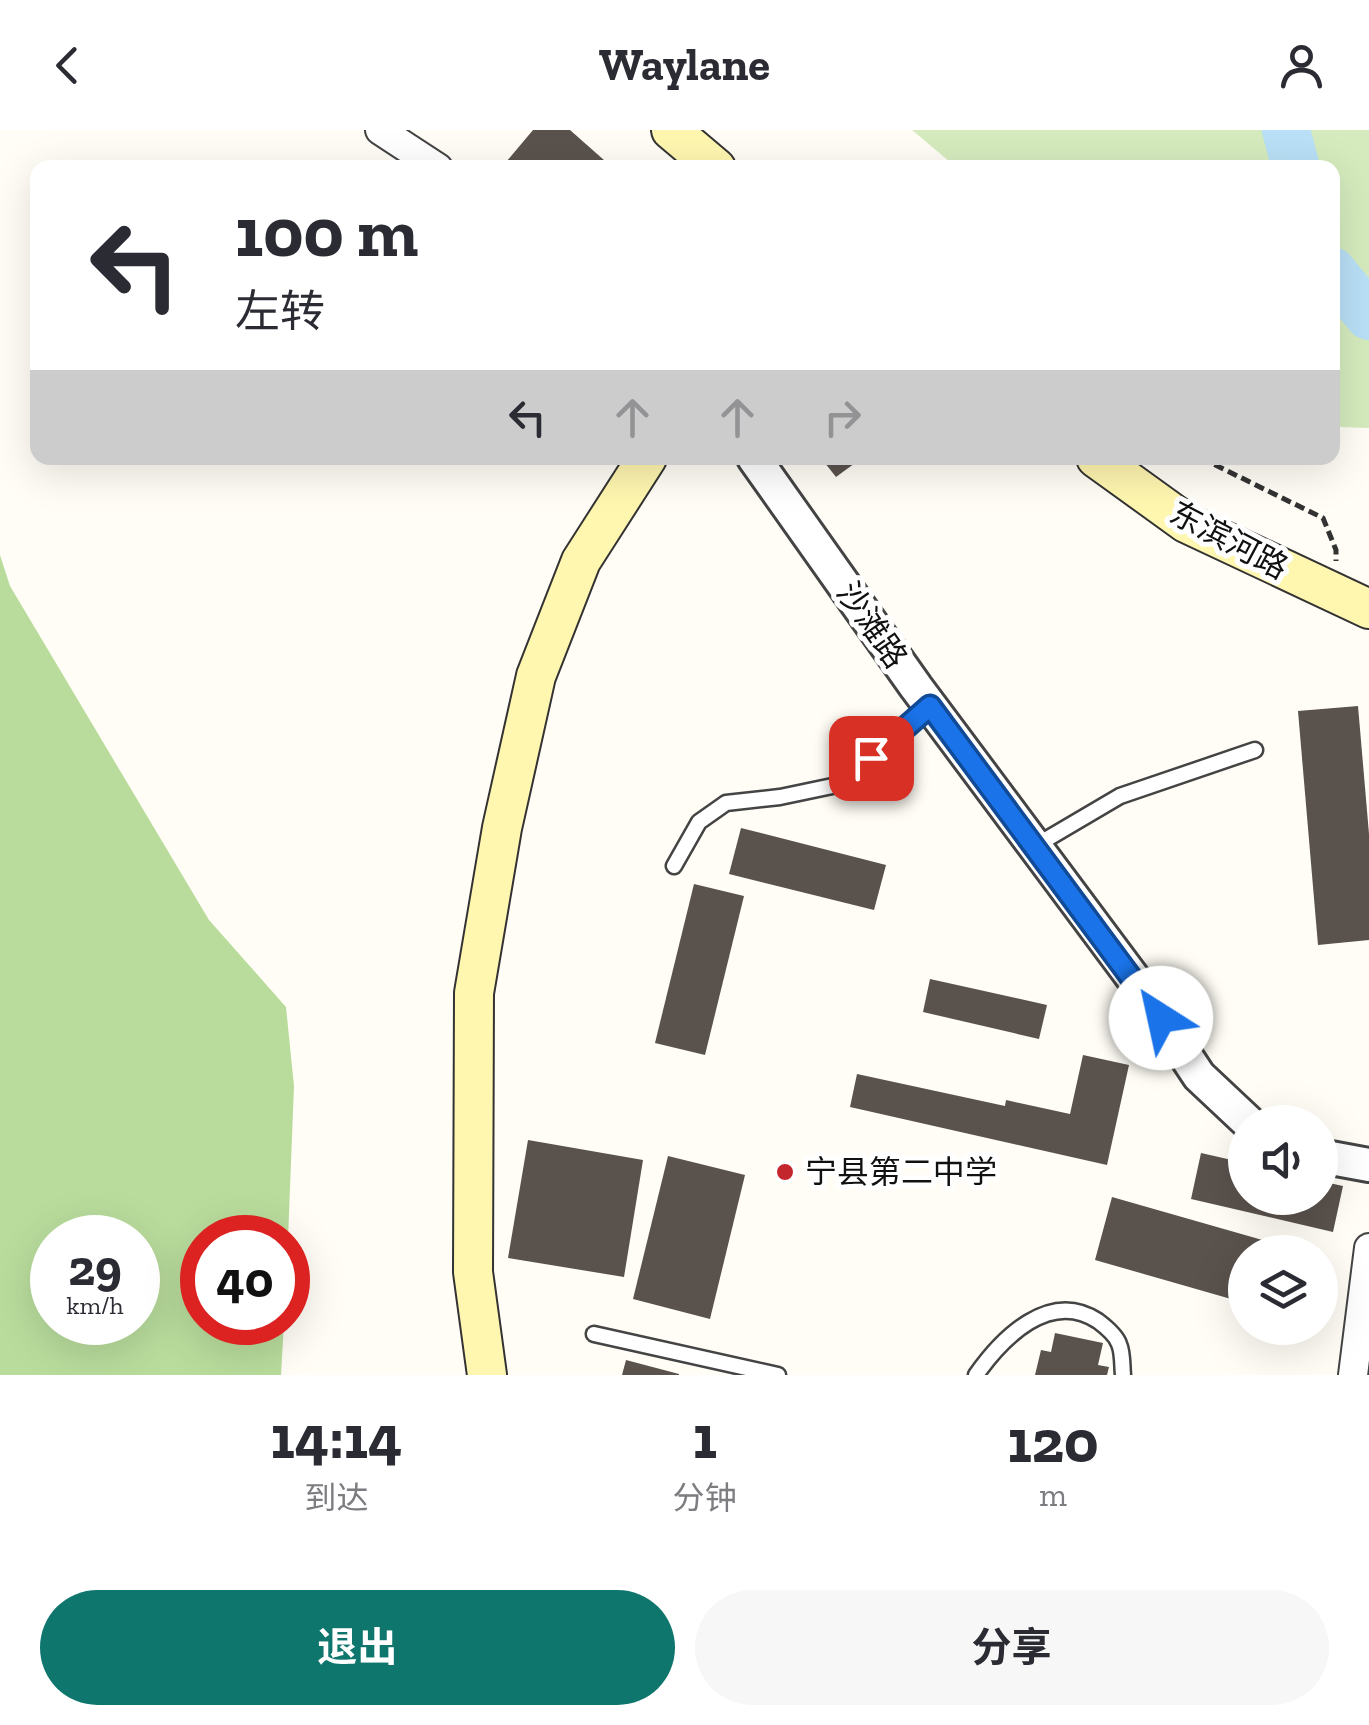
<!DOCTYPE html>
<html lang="zh">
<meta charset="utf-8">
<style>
body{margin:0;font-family:"Zilla Slab","Noto Sans SC",serif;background:#f7f7f7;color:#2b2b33;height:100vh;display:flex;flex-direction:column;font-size:38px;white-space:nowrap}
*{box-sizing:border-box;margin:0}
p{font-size:32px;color:#7c7c81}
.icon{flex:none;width:55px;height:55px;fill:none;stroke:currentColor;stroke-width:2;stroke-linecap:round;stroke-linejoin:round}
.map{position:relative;height:1245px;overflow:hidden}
.side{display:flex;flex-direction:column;background:#fff;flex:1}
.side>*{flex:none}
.guide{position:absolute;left:30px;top:30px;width:1310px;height:305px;border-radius:20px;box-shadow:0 10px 40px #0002;background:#fff;color:#2b2b33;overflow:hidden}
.buttons{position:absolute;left:1228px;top:975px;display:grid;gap:20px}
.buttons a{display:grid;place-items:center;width:110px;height:110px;border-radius:50%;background:#fff;box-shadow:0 10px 40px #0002;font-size:50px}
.speed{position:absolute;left:30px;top:1085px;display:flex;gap:20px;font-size:50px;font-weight:700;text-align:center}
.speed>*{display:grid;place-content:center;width:130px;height:130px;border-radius:50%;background:#fff;box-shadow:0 10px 40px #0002;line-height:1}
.speed small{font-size:25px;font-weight:400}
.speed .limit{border:15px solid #d22;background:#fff;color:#111}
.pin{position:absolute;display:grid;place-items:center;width:85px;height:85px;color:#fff;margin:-42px;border-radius:20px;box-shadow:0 5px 15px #0006}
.me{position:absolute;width:110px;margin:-55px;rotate:325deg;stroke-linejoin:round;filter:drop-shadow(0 0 8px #0008)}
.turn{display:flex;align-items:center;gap:35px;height:210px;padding:0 40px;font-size:45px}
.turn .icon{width:130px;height:130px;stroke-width:2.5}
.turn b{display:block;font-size:70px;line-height:85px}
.lanes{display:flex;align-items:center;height:95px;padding:0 40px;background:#0003;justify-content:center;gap:50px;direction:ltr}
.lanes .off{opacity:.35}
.eta{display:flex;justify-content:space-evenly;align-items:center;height:170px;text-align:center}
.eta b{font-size:60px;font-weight:700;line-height:70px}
.action{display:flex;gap:20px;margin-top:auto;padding:20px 40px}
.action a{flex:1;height:115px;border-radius:60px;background:#0f766e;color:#fff;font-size:40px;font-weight:700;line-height:115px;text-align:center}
.action a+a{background:#f7f7f7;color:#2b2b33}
header{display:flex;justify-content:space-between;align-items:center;height:130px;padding:0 40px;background:#fff;font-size:45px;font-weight:700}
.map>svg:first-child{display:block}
.green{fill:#d5ebbd}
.forest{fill:#b9dc9c;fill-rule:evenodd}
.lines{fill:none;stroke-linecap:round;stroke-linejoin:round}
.river{stroke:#b9e0f7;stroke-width:48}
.building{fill:#5a524d}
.service-casing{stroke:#444;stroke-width:19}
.minor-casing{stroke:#444;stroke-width:32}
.tertiary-casing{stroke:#444;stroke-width:38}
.secondary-casing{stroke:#333;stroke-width:42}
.path{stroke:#333;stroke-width:5;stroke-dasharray:10 5;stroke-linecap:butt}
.service{stroke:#fff;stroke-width:14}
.minor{stroke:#fff;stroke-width:28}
.tertiary{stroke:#fff;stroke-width:32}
.secondary{stroke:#fff6b0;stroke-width:38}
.route-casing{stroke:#114b97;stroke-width:25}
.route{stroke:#1a73e8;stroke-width:18}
.poi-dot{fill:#c4262e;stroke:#fff;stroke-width:4}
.labels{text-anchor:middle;stroke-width:10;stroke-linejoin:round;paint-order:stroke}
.street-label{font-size:32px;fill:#111;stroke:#fff}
.poi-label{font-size:32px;fill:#111;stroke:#fff;text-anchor:start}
</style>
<header><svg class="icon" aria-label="back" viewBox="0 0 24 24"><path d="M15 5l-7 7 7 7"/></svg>Waylane<svg class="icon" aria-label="person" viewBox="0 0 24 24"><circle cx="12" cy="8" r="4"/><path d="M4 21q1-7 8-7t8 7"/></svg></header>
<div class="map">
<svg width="1369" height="1245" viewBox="0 0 1369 1245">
<rect width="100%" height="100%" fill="#fffdf5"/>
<polygon class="green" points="912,0 1369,0 1369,298 1341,297 1333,293 1332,38 956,37"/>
<path class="forest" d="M0,425L10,456L209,790L286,877L294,956L288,1109L202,1108V1192L284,1193L281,1245H0ZM52,1108H138V1192H52Z"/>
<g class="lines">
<g class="river">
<polyline points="1286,0 1296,38"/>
<polyline points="1332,141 1369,186"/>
</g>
</g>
<g class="building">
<polygon points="533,0 570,0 613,38 501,38"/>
<polygon points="821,328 862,328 836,347"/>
<polygon points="1358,576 1369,704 1369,810 1318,815 1298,581"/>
<polygon points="741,698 886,735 874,780 729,744"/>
<polygon points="694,754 744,766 705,925 655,913"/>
<polygon points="930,849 1047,875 1039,909 923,882"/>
<polygon points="1083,925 1129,935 1107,1035 850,977 857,944 1005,976 1006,970 1070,984"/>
<polygon points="528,1010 643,1030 624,1147 508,1128"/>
<polygon points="1201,1023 1245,1033 1245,1068 1320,1068 1320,1051 1343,1056 1333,1102 1191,1069"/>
<polygon points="668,1026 745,1045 710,1189 633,1169"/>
<polygon points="1112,1067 1301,1121 1301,1122 1245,1122 1245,1173 1095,1130"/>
<polygon points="1055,1203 1103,1213 1098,1235 1109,1237 1107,1245 1035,1245 1041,1220 1051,1222"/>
<polygon points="626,1230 679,1244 679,1245 622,1245"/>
</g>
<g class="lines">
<defs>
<g id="service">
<polyline points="1035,716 1120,666 1255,620"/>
<polyline points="674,736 699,692 726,673 780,667 842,654 929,577"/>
<polyline points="594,1204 778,1245"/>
<path d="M976,1245C1002,1208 1050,1159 1098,1191C1106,1197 1116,1205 1119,1214C1123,1223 1122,1236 1123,1245"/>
</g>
<g id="minor">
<polyline points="380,0 438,38"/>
<polyline points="1353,1245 1369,1118"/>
</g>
<g id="tertiary">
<polyline points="754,328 916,557 1142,860 1199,946 1248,992"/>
<polyline points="1320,1026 1369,1035"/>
</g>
<g id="secondary">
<polyline points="671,0 716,38"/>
<polyline points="1096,328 1186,393 1369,479"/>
<polyline points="487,1245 473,1142 474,863 502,698 536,546 581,431 647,328"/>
</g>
</defs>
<use href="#service" class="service-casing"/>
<use href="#minor" class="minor-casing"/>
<use href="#tertiary" class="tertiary-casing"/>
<use href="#secondary" class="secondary-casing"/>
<polyline class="path" points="1201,328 1323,388 1336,420 1336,431"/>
<use href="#service" class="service"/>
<use href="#minor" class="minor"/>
<use href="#tertiary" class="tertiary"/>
<use href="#secondary" class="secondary"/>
</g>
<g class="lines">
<defs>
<polyline id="route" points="871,628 930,576 1161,888"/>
</defs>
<use href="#route" class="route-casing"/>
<use href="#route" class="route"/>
</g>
<circle class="poi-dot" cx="785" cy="1042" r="10"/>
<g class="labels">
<g class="street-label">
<text transform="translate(1229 410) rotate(28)" y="11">东滨河路</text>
<text transform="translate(872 495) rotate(55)" y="11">沙滩路</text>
</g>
<g class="poi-label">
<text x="805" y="1053">宁县第二中学</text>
</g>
</g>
</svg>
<div class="buttons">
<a><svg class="icon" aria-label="sound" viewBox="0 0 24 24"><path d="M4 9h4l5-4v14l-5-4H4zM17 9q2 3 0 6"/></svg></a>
<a><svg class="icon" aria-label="layers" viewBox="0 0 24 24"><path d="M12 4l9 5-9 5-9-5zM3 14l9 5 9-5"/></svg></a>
</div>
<div class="speed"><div>29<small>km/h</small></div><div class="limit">40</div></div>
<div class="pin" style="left:871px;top:628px;background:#d93025"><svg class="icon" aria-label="arrive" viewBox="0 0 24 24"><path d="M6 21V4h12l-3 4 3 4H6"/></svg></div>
<svg class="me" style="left:1161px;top:888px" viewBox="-20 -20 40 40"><circle r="19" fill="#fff"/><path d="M0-13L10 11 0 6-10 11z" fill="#1a73e8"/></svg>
<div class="guide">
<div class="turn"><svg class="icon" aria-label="left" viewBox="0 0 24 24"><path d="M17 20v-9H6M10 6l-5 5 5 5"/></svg><div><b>100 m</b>左转</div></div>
<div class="lanes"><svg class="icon" aria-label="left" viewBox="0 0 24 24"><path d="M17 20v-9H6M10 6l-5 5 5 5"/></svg><svg class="icon off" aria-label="ahead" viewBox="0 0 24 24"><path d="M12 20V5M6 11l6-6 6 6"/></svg><svg class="icon off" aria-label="ahead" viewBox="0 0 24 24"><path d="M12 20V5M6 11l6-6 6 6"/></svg><svg class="icon off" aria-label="right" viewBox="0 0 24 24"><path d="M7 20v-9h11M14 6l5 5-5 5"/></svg></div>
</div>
</div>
<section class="side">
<div class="eta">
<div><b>14:14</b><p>到达</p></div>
<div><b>1</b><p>分钟</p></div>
<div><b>120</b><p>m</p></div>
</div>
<div class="action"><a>退出</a><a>分享</a></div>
</section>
